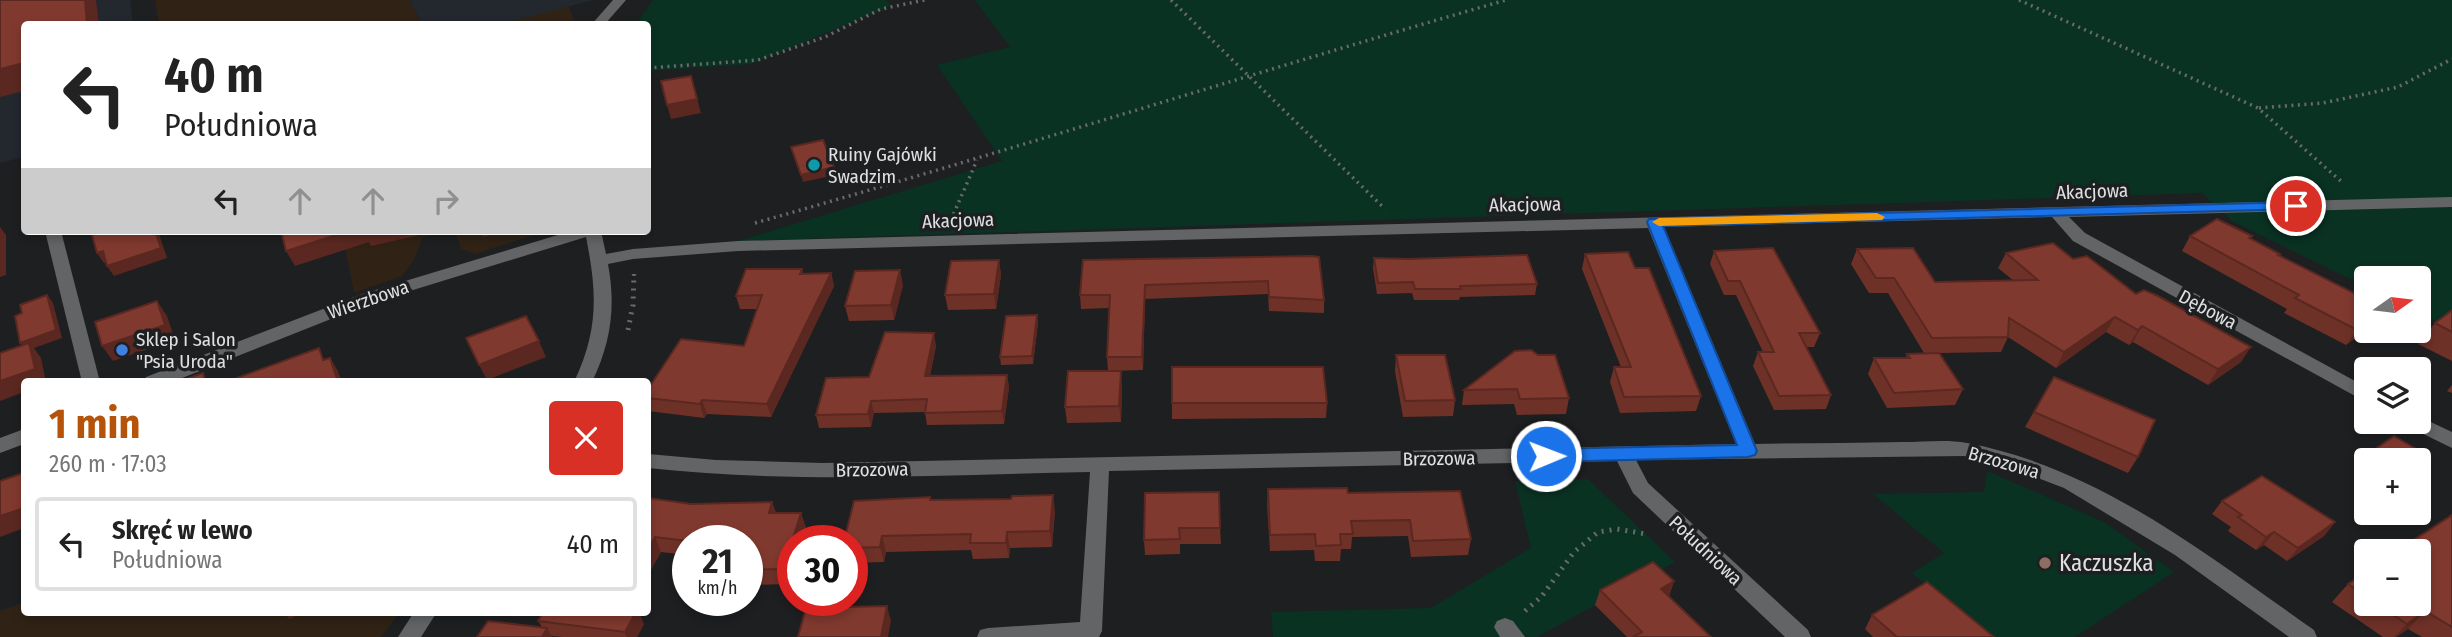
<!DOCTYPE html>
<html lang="pl">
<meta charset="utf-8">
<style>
body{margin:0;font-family:"Fira Sans Condensed",sans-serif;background:#f6f6f6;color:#222;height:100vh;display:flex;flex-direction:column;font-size:26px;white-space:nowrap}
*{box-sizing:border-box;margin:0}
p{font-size:23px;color:#767676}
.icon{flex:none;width:38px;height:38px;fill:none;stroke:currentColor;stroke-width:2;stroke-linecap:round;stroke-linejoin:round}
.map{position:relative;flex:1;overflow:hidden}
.details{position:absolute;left:21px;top:378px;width:630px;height:238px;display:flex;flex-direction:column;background:#fff;border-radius:7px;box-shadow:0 4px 10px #0003}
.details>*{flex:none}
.guide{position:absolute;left:21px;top:21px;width:630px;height:214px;border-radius:7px;box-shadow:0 4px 10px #0003;background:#fff;color:#222;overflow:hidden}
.needle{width:46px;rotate:76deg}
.fabs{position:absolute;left:2354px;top:266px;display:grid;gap:14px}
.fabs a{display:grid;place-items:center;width:77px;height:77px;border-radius:7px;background:#fff;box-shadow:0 4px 10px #0003;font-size:35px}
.speed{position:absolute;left:672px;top:525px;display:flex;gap:14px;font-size:35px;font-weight:700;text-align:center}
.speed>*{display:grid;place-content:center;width:91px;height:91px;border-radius:50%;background:#fff;box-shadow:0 4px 10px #0003;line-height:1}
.speed small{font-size:18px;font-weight:400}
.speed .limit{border:10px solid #d22;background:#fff;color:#111}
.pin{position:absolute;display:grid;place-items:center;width:60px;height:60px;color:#fff;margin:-30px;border:4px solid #fff;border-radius:50%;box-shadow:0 2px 7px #0007}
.me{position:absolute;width:77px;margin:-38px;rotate:89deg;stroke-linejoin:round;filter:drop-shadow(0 0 5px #0008)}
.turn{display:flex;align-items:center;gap:24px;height:147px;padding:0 28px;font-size:32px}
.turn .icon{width:91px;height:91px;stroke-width:2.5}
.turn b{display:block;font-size:49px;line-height:60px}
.lanes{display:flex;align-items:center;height:66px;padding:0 28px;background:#0003;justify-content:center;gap:35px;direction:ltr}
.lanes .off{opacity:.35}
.round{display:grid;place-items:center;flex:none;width:74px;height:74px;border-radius:7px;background:#f6f6f6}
.head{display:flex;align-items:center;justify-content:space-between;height:119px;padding:0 28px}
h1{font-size:42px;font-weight:700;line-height:52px;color:#b45309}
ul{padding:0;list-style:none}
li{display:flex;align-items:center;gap:21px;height:94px;margin:0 14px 10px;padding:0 14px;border:4px solid #e0e0e0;border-radius:7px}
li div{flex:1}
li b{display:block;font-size:26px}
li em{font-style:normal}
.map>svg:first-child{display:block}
.commercial{fill:#302316}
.built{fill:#23272e}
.green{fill:#093223}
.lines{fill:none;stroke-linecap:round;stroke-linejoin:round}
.path-far1{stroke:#696a6c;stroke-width:3.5;stroke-dasharray:2 4.5;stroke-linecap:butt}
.path{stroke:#696a6c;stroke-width:5;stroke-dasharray:2 6;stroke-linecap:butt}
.minor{fill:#626466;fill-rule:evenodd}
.wall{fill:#6e3128}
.shaded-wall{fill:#5a2821}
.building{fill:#80392f;stroke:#5a2821;stroke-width:2}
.route{fill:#1a73e8;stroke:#114b97;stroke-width:2}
.slow{fill:#f59e0b}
.culture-dot{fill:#0f9aa8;stroke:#1e1f21;stroke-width:2.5}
.shop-dot{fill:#3f7fe0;stroke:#1e1f21;stroke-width:2.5}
.education-dot{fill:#8d6e63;stroke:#1e1f21;stroke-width:2.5}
.labels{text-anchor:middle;stroke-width:7;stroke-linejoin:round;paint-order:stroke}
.poi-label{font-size:19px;fill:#dfe0e2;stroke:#1e1f21;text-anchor:start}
.street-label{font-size:19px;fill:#dfe0e2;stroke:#1e1f21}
.near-poi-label{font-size:23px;fill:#dfe0e2;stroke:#1e1f21;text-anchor:start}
</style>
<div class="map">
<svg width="2452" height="637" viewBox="0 0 2452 637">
<rect width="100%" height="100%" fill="#1e1f21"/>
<g class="commercial">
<polygon points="155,0 410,0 422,24 159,24"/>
<polygon points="569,6 575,24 502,24"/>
<polygon points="342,231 447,231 423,237 413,261 402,276 354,293"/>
<polygon points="455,231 546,231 475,254 461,249"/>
<polygon points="24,602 24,612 399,613 381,637 0,637 0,611"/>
</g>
<g class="built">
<polygon points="0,0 130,0 133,24 24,24 24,157 0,163"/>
<polygon points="410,0 593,0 502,24 422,24"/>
</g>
<g class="green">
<polygon points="653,0 887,0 890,6 752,64 648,71 648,24 636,24"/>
<polygon points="975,0 2452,0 2452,330 2419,313 2418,278 2366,278 2366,287 2232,221 2202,193 738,241 1002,161 937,65 1010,47"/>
<polygon points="1987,471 2104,522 2174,572 2075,637 1968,637 1931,589 1912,573 1944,553 1873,494 1984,492"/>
<polygon points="1588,479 1675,562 1537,637 1273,637 1271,612 1431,608 1531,548 1515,481"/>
</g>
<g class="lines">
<g class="path-far1">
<polyline points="1171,0 1385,209"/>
<polyline points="2019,0 2258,108 2343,183"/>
<polyline points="648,68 758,60 825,37 881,9 925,0"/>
<polyline points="2259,108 2323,103 2398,87 2452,59"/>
<polyline points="951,220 977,160"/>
<path d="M755,223C1006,152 1255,72 1506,0"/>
<polyline points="634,276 634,272"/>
</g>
<g class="path">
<polyline points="628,330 633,305 634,274"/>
<polyline points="1525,611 1542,596 1574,552 1598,532 1617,529 1646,534"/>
</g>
<g class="minor">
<polygon points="613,0 626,0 605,24 592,24"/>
<path d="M2452,197V207L2069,217L2085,233L2366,387V402L2073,241L2052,217L1664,227L1755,444C1804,443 1854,443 1903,442C1924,442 1947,439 1967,443C2099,468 2207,555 2314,630L2317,637H2289L2175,555L2064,488L2012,468L1964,456L1636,460L1648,483L1808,630L1811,637H1785L1633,493L1617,461L1109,471L1102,631L1099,637H977L980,630L988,628L1080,622L1090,472C943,475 794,484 648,468V454L716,460L823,463L1736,444L1648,228L738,251L633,259L608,264C616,307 611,342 592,382H574C599,329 597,292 586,237L374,302L172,382H144L146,377L362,294L571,231H601L606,254L633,249L738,241Z"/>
<polygon points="45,231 61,231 100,382 82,382"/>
<polygon points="2418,416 2452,432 2452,448 2409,427 2407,422 2418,422"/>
<polygon points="24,429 24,444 0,453 0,438"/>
<polygon points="414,612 437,612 421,637 398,637"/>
<polygon points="1505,618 1513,621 1525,637 1500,637 1494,627 1497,621"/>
</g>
</g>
<g class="wall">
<polygon points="2190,236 2250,239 2279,256 2366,299 2366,330 2346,345 2284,313 2287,309 2182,251"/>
<polygon points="1857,249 1935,282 2014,281 1998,268 2006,253 2073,259 2136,294 2241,362 2208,385 2133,342 2129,345 2106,332 2056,368 2008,337 2001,352 1940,353 1963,389 1955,405 1887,408 1868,374 1874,358 1906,358 1907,354 1924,353 1888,293 1869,293 1851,264"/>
<polygon points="1714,251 1820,333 1814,347 1806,347 1831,395 1826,409 1774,410 1753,366 1758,352 1763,352 1736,295 1724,295 1710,264"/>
<polygon points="1585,254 1635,268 1701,396 1696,411 1620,413 1610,382 1614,367 1621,367 1582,269"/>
<polygon points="1312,256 1324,300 1324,313 1269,311 1268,294 1145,299 1143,370 1108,371 1122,386 1121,422 1067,423 1065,407 1108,371 1107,357 1109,308 1081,309 1080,295"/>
<polygon points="1374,258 1537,284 1535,295 1460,297 1459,300 1414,300 1412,293 1377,294 1373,268"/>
<polygon points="999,260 1001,275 996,309 948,310 945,295"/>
<polygon points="802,269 803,274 831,273 834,286 771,417 707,414 704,418 648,411 648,389 744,346 757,309 740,309 736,296"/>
<polygon points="903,285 894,320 849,321 845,306"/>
<polygon points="2452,310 2452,361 2418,344 2435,323"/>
<polygon points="1037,315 1038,323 1033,364 1001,365 1000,357"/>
<polygon points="936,346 930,376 1007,375 1009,387 1004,424 927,425 925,412 874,413 871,427 819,428 816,415 869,377"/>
<polygon points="1515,351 1569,398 1566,414 1517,415 1514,404 1462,405 1464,390"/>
<polygon points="1396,355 1455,400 1453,416 1403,417 1395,371"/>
<polygon points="2054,377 2138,457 2128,473 2025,427"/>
<polygon points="2452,385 2452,393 2447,391"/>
<polygon points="1172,403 1327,403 1326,418 1172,419"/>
<polygon points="2367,455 2430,457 2423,465 2418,469 2418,460 2366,460 2366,466 2361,463"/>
<polygon points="1268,489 1348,493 1471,539 1468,555 1411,557 1408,536 1352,537 1351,549 1341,549 1340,561 1315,561 1314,550 1270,551 1267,505"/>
<polygon points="1145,493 1220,528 1221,544 1180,544 1180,554 1145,555 1144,540"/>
<polygon points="930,497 931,500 1055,511 1052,547 1010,548 1009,558 973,559 971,550 886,552 884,562 852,563 852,541"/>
<polygon points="648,498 691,504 772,502 776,513 806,527 801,541 793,541 793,568 788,584 749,585 747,580 747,541 688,541 688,555 661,552 648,575"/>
<polygon points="2222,501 2335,522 2324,536 2287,561 2264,545 2256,550 2228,531 2231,527 2212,514"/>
<polygon points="2452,515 2452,637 2422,637 2408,629 2396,637 2383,637 2332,602 2348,584 2366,572 2366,604 2418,604"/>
<polygon points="1674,581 1669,596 1711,637 1627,637 1595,605 1600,590"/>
<polygon points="1872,615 1994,637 1873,637 1865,629"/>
<polygon points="538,621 644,624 637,637 563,637 551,636 542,627"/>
</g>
<g class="shaded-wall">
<polygon points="85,0 96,0 99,24 87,24"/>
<polygon points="24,63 24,91 0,97 0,69"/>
<polygon points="691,76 701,113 671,119 667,105"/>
<polygon points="834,167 835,175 803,182 801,175"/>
<polygon points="0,227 6,235 6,275 0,277"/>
<polygon points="155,231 158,231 167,258 114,276 107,266"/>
<polygon points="349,231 424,231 424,234 371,246 369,242 295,266 286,251"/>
<polygon points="481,231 505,231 483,237"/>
<polygon points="103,251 110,261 104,263 97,253"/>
<polygon points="999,260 1001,275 996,309 994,294"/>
<polygon points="900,270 903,285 894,320 891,305"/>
<polygon points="831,273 834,286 771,417 767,404"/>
<polygon points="1145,285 1145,299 1143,370 1142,357"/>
<polygon points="47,295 53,303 62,338 34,348 41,358 46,382 24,382 24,392 0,401 0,381 26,351 20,343"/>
<polygon points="157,301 167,316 175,340 113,361 102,346"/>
<polygon points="1037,315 1038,323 1033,364 1032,356"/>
<polygon points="2115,317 2106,332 2056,368 2064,352"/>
<polygon points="2366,323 2366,330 2346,345 2357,330"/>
<polygon points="2142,326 2133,342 2129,345 2138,330"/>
<polygon points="934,333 936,346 927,389 925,376"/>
<polygon points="539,341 546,357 487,380 479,365"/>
<polygon points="2251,347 2241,362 2208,385 2218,369"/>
<polygon points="330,358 338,371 342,382 338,382"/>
<polygon points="1121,371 1122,386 1121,422 1119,406"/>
<polygon points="1007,375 1009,387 1004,424 1002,411"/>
<polygon points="702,400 707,414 704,418 700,404"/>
<polygon points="871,401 874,413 871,427 868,414"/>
<polygon points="2430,457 2423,465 2418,469 2418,466"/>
<polygon points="1053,495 1055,511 1052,547 1050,531"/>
<polygon points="772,502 777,516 769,513"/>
<polygon points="24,508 24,528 0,537 0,516"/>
<polygon points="801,513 806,527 801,541 793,541 793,568 788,584 783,569"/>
<polygon points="2335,522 2324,536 2287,561 2298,548"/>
<polygon points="1007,532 1010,548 1009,558 1006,543"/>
<polygon points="2274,532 2264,545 2256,550 2266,537"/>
<polygon points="882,536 886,552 884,562 880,547"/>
<polygon points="655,537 661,552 648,575 648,550"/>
<polygon points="1674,581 1669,597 1661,589"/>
<polygon points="887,606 891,621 888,637 881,637"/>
<polygon points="2425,611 2408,629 2396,637 2394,637 2407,624"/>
<polygon points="284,612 305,612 289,619"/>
<polygon points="636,612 639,612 644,624 637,637 627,637 625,632"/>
<polygon points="547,628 552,637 542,637"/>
</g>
<g class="building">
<polygon points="0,0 85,0 87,24 24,24 24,63 0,69"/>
<polygon points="691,76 697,99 667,105 661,81"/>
<polygon points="823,140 834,167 801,175 791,147"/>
<polygon points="2217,219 2252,236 2249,238 2280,254 2278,255 2366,299 2366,323 2357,330 2295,298 2299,295 2190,236"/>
<polygon points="91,231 155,231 161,248 107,266 103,251 97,253"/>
<polygon points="281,231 349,231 286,251"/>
<polygon points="2053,243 2073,259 2087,256 2136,294 2144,290 2158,296 2251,347 2218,369 2142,326 2138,330 2115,317 2064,352 2009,318 2008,337 1932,338 1894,278 1876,278 1857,249 1913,248 1935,282 2038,280 2006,253"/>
<polygon points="1773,248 1820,333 1799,333 1831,395 1779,396 1758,352 1774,352 1740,281 1728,281 1714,251"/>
<polygon points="1628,252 1635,268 1649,268 1701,396 1624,397 1614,367 1631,367 1585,254"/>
<polygon points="1527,255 1537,284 1460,286 1461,289 1415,289 1413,282 1378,283 1374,258 1409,259"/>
<polygon points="1312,256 1319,257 1324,300 1269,297 1268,281 1145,285 1142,357 1107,357 1110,295 1080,295 1083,260"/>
<polygon points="999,260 994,294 945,295 951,261"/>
<polygon points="746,269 802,269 800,274 831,273 767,404 702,400 700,404 648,398 648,389 681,339 744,346 762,295 736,296"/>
<polygon points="900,270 891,305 845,306 855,271"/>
<polygon points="47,295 56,330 20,343 15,316 22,313 20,305"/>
<polygon points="157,301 165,325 102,346 95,322"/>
<polygon points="2452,310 2452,332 2435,323"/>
<polygon points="1037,315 1032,356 1000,357 1006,316"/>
<polygon points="526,316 539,341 479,365 466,338"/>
<polygon points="885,332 934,333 925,376 1007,375 1002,411 925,413 927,399 871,401 868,414 816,415 826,378 869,377"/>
<polygon points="29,343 35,369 0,381 0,353"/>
<polygon points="319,348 323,360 330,358 338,382 226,382"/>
<polygon points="1531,350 1538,355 1555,355 1569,398 1520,399 1517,389 1464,390 1515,351"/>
<polygon points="1939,353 1963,389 1894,393 1874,358 1910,358 1907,354"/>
<polygon points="1396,355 1445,355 1455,400 1405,401"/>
<polygon points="1172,367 1323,367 1327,403 1172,403"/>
<polygon points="1068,371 1121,371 1119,406 1065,407"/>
<polygon points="203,373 205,382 178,382"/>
<polygon points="2054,377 2155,420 2138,457 2034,412"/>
<polygon points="2394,436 2430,457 2418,466 2418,460 2376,460 2367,455"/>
<polygon points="24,473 24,508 0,516 0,481"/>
<polygon points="2262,476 2335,522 2298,548 2274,532 2266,537 2238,517 2242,515 2222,501"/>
<polygon points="1347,488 1348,493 1460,491 1471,539 1413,541 1410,520 1351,521 1353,534 1340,534 1341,545 1316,546 1315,534 1270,535 1268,489"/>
<polygon points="1219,492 1220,528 1179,528 1180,539 1144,540 1145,493"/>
<polygon points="1053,495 1050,531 1007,532 1006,543 970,543 971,534 882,536 880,547 852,548 852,541 844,541 854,501 930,497 930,500 1011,499 1012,496"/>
<polygon points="648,498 691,504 772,502 769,513 801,513 783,569 747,570 747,558 751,546 747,547 747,541 688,541 655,537 648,550"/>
<polygon points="2452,515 2452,627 2425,611 2407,624 2377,604 2418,604 2418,551 2397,551"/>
<polygon points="1653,562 1674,581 1661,589 1711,637 1633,637 1642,632 1600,590"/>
<polygon points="2366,572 2366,596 2348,584"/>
<polygon points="1927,582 1994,637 1897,637 1872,615"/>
<polygon points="887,606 881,637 798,637 806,608"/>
<polygon points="543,612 636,612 625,632 538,621"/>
<polygon points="488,621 547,628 542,637 477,637"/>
</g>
<polygon class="route" points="2296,202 2301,203 2304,206 2301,209 1663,226 1757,451 1755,455 1748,457 1546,462 1540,460 1538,456 1540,451 1546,449 1737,445 1647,222 1649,219"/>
<polygon class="slow" points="1877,213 1885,217 1882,220 1659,226 1652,222 1659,218"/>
<circle class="culture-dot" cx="814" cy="165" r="7"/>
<circle class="shop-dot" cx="122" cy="350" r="7"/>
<circle class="education-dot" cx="2045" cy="563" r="7"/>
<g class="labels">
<g class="poi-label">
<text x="828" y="161">Ruiny Gajówki<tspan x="828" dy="22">Swadzim</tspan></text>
<text x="136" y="346">Sklep i Salon<tspan x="136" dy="22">"Psia Uroda"</tspan></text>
</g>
<g class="street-label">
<text transform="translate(2092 191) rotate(-2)" y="7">Akacjowa</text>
<text transform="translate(1525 204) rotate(-1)" y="7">Akacjowa</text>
<text transform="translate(958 220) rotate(-2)" y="7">Akacjowa</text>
<text transform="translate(368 299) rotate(-19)" y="7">Wierzbowa</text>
<text transform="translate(2208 309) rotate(28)" y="7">Dębowa</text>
<text transform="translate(1439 458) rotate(-1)" y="7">Brzozowa</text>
<text transform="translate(2004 462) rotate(16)" y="7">Brzozowa</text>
<text transform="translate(872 469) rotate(-1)" y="7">Brzozowa</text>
<text transform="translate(1706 550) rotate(43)" y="7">Południowa</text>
</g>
<g class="near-poi-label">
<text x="2059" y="571">Kaczuszka</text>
</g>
</g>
</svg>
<div class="fabs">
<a><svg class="needle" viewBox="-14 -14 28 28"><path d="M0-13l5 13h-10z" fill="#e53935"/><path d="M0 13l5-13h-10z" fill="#767676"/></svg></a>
<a><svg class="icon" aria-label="layers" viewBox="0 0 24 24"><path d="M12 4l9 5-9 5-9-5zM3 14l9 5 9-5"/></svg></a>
<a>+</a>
<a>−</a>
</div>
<div class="speed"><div>21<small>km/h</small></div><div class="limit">30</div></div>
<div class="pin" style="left:2296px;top:206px;background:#d93025"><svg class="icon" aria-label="arrive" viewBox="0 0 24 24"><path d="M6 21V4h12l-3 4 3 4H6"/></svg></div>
<svg class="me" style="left:1546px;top:456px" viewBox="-20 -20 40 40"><circle r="17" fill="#1a73e8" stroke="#fff" stroke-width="3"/><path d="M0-11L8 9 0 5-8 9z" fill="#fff"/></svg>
<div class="guide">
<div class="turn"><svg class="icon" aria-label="left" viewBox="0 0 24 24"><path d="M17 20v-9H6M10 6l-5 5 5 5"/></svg><div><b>40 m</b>Południowa</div></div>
<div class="lanes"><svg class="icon" aria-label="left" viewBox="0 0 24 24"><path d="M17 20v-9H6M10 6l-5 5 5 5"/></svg><svg class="icon off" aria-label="ahead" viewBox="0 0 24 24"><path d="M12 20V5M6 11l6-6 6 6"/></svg><svg class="icon off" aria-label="ahead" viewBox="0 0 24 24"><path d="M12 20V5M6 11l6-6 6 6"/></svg><svg class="icon off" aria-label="right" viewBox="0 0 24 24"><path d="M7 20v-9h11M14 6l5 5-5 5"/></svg></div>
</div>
<section class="details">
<div class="head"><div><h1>1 min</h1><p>260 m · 17:03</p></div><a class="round" style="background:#d93025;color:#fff"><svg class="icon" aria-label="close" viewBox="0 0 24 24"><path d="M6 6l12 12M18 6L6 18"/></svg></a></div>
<ul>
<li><svg class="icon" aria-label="left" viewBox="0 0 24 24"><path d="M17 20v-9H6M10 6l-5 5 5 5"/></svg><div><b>Skręć w lewo</b><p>Południowa</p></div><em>40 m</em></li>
</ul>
</section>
</div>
